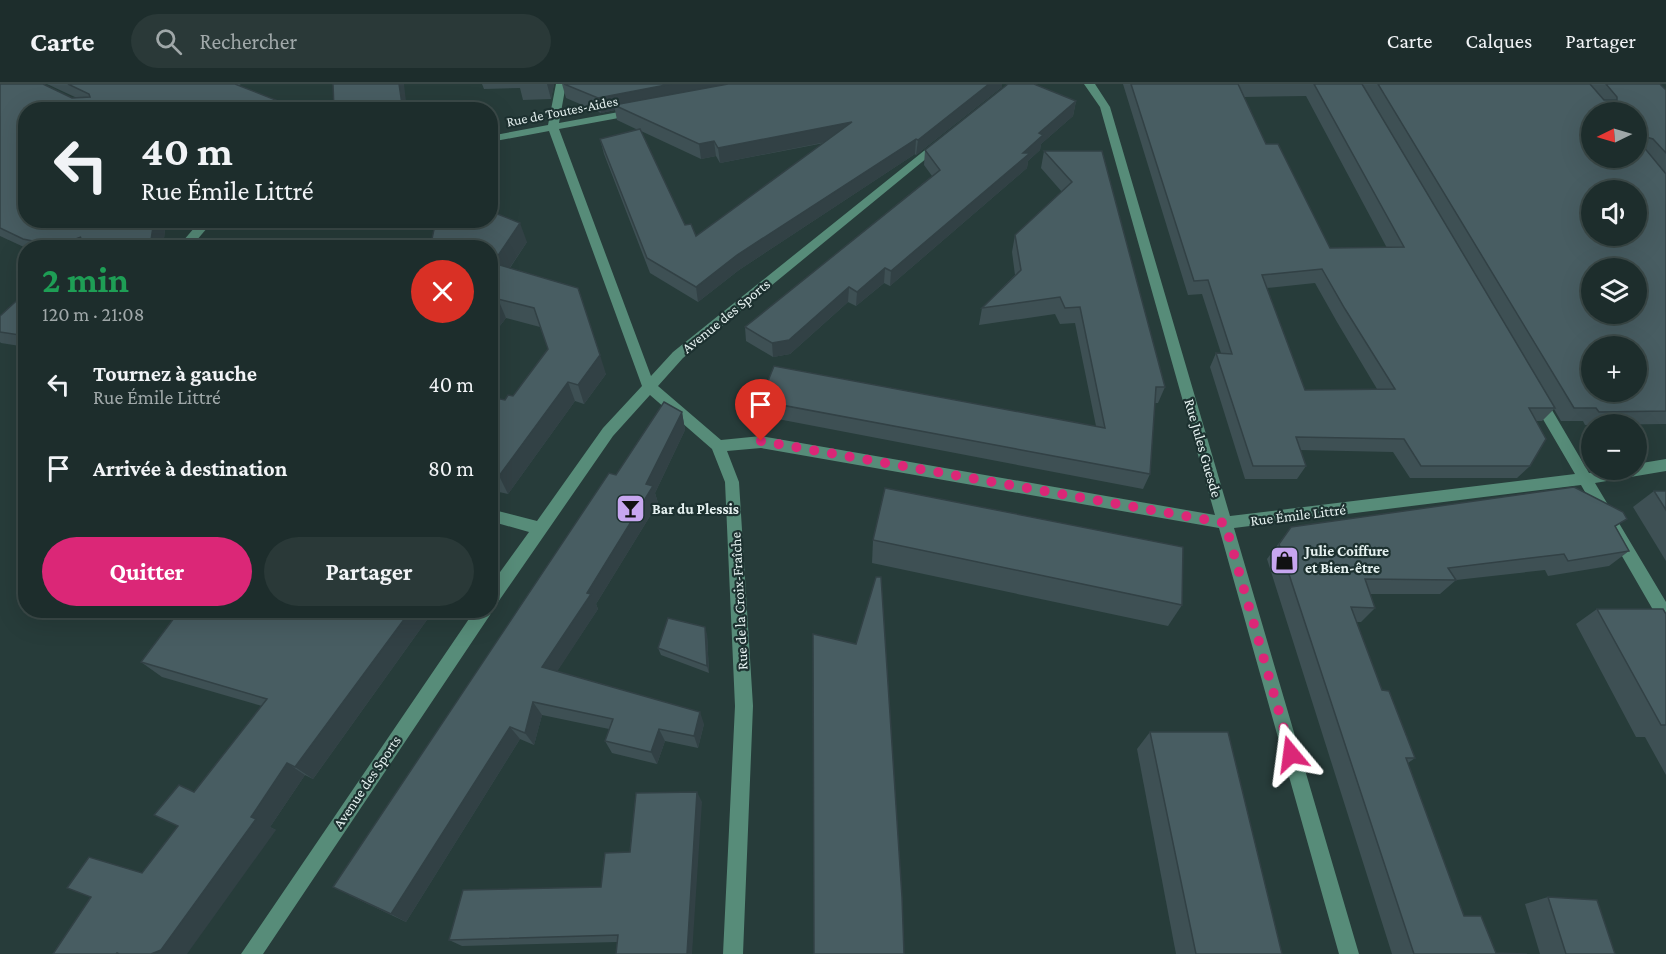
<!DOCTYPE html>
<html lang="fr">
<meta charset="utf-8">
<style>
body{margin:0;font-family:"Crimson Pro",serif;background:#2a3938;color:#f1f3f6;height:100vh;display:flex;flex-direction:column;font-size:22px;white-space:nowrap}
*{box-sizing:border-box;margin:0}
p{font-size:20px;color:#a0a8a9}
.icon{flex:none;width:33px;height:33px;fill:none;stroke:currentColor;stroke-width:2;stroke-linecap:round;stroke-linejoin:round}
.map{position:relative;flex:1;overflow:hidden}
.drawer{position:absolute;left:18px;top:156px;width:480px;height:378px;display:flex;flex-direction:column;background:#1d2d2c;border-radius:24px;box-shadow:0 6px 24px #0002,0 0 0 2px #3b4948}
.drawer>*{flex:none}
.top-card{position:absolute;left:18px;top:18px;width:480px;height:126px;border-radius:24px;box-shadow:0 6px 24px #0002,0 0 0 2px #3b4948;background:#1d2d2c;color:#f1f3f6;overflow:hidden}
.needle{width:39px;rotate:265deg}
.fabs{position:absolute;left:1581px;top:18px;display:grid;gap:12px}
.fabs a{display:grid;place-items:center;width:66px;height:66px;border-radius:50%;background:#1d2d2c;box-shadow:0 6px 24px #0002,0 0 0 2px #3b4948;font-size:30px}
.pin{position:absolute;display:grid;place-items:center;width:51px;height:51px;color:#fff;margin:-62px -26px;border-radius:50% 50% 50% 0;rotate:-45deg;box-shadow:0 0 6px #0007}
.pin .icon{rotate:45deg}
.me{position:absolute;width:66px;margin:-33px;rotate:344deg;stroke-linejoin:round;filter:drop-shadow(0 0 4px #0008)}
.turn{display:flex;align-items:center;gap:21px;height:126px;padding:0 24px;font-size:27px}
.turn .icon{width:78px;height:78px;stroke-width:2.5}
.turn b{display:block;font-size:42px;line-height:51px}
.round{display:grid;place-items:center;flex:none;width:63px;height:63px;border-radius:32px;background:#2a3938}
.summary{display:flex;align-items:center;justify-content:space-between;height:102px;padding:0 24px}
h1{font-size:36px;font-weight:700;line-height:45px;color:#1e9e55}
.cta{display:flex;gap:12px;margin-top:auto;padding:12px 24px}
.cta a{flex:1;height:69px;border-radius:36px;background:#db2777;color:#fff;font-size:24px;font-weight:700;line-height:69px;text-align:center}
.cta a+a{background:#2a3938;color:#f1f3f6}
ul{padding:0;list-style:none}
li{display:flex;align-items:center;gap:18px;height:84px;padding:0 24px}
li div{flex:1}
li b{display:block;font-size:22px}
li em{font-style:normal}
header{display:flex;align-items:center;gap:36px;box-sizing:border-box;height:84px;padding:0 30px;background:#1d2d2c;border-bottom:2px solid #3b4948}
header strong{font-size:28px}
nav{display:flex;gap:33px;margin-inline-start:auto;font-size:21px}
.search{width:420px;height:54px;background:#2a3938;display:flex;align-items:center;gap:15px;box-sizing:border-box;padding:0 21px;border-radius:33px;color:#a0a8a9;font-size:22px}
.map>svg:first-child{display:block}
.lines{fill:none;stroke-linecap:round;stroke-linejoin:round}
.minor{fill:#578c79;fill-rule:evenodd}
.wall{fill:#3e5054;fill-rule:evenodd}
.shaded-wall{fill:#324145}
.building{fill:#485d62;stroke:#324145;stroke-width:1.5;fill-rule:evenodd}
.route{stroke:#db2777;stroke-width:10;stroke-dasharray:0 18}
.labels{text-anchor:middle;stroke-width:4.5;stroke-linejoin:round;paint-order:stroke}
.far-street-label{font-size:14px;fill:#e6f2f1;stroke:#1d3130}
.street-label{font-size:15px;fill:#e6f2f1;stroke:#1d3130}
.poi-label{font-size:15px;font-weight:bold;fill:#e6f2f1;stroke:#1d3130;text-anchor:start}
</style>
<header>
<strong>Carte</strong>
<div class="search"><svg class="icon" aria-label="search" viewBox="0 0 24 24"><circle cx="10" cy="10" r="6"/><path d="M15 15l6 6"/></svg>Rechercher</div>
<nav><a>Carte</a><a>Calques</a><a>Partager</a></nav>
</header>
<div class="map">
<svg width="1666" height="870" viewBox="0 0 1666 870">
<rect width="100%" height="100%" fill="#273c3a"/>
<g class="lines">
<g class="minor">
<polygon points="556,0 566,0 559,39 635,25 640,28 635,31 559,45 651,292 673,268 935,58 939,57 944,60 683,274 658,302 721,356 761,352 1215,431 1100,23 1084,0 1095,0 1110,23 1230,432 1575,390 1530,313 1537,308 1542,309 1589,389 1607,386 1636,386 1636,380 1666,375 1666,387 1595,399 1666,518 1666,540 1660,538 1581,401 1234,444 1359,870 1339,870 1219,444 761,364 727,367 739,398 753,622 743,870 723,870 735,622 725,398 712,365 650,311 613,352 496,521 491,523 492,526 490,531 263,870 241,870 475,526 490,526 490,502 529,448 490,437 490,425 537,437 603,344 642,302 549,47 490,58 490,52 548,41"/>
<polygon points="201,136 214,136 190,164 177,164"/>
</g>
</g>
<g class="wall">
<polygon points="0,0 72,14 77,14 47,0 241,0 239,1 26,26 166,136 163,164 26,164 0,152"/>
<polygon points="482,0 554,0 551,15 523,16 520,4 484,5"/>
<path d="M562,0H1002V3L916,71L915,70L739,186L698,218L650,189L604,70L600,55L638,46L617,36L615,26L601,29L566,14ZM641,47L701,75L716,72L720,79L824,59L696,152L685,141Z"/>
<path d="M1123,0H1660L1666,6V340L1585,341L1583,337H1561L1554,325L1542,337H1536L1530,382L1517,394H1410L1393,368L1300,366L1306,382L1297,395H1245L1210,283L1216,269H1221L1202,210L1188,211ZM1306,12L1387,164H1330L1266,60L1244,13ZM1315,199L1337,238L1377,305L1305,306L1267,204Z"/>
<polygon points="1076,17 1073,32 1041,60 1040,66 1028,77 1027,84 890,202 884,199 856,222 848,218 790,270 773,273 746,257 745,243 932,92 924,81 925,66"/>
<polygon points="1044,67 1102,67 1165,303 1158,319 1155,319 1150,390 1143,405 762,332 760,317 1096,342 1075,239 1060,240 1055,230 979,241 982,224 1015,191 1012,168 1015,151 1062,108 1041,84"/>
<polygon points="178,136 198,136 196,138"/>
<polygon points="212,136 267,136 261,143 214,139"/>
<polygon points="527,158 510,184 606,290 584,320 575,317 508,410 490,406 490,313 505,316 513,312 548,265 540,243 506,234 499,243 490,242 490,164"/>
<polygon points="26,208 26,263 1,259 0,258 0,232"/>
<polygon points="682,328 685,346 655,409 658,419 596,520 598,525 557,587 704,640 698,664 665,657 657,680 612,669 605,657 609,645 542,631 534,661 520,655 406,838 349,811 616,391"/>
<polygon points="26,371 26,382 18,376"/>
<polygon points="1654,407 1666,407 1666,477 1633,423"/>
<polygon points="1291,443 1616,443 1629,467 1609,482 1548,492 1545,486 1456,496 1440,510 1370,510 1375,524 1361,538 1356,538 1382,606 1415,674 1408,679 1464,832 1496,869 1527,870 1392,870 1267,475"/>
<polygon points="873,456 1182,521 1168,542 872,479"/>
<polygon points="1597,525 1666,530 1666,691 1645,653 1636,653 1576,540"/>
<polygon points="434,526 313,695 305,691 270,743 276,746 142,789 178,742 194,708 262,622 162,593 141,578"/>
<polygon points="707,550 709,589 661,571 658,564"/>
<polygon points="1150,648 1282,870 1176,870 1137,665"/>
<polygon points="702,718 617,858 462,862 449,856 601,803 630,768"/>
<polygon points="1548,813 1615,870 1540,870 1525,820"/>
</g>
<g class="shaded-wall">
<polygon points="399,0 404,0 407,26 402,20"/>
<polygon points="547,0 554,0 551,15"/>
<polygon points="671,0 753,0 614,21 615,26 601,29 598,14"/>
<polygon points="989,0 1002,0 1002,3 916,71 918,56"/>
<polygon points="1076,17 1073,32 1041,60 1040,66 1028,77 1027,84 890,202 891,187 1023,69 1039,49"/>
<polygon points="852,38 851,53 720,79 718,64"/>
<polygon points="916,55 915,70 739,186 698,218 696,203 737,171"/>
<polygon points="714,57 716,72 701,75 699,60"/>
<polygon points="154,136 166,136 163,164 151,164 150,163"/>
<polygon points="257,136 267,136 261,143"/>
<polygon points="520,139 527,158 500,198 493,179"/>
<polygon points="81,153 90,164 59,164 57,162"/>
<polygon points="885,184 884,199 856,222 857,208"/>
<polygon points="849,203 848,218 790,270 773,273 772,259"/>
<polygon points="498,215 506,234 499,243 491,224"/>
<polygon points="600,271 606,290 584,320 578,301"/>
<polygon points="568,298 575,317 508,410 499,392"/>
<polygon points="682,328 685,346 655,409 658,419 596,520 598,525 551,597 542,583 587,509 646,400"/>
<polygon points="411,526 434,526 313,695 295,683"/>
<polygon points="705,543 707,550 709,589 707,582"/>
<polygon points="533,618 542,631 534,661 525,649"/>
<polygon points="700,628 704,640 698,664 694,652"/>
<polygon points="510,643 520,655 406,838 391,830"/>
<polygon points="659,645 665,657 657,680 651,668"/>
<polygon points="287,679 305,691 270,743 276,746 187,870 151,870 251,733"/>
<polygon points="697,708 702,718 692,870 687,870"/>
</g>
<g class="building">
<polygon points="0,0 43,0 72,14 90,13 89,10 68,0 235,0 301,26 26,26 26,136 154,136 150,163 155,164 71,164 81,153 57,162 23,155 0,144"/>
<polygon points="333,0 399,0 402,20 410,18 411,26 334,26"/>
<polygon points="564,0 671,0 598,14"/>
<polygon points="728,0 989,0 918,56 916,55 737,171 696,203 647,174 600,55 640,45 685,141 691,140 696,152 852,38 718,64 714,57 699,60 614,21"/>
<polygon points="1008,0 1034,0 1076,17 1039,49 1043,51 1023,69 1030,69 891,187 885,184 857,208 849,203 789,256 772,259 745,243 940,86 925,66"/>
<path d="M1131,0H1238L1266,60H1278L1330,164L1404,163L1314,0H1362L1555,324H1529L1546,355L1530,382H1421L1404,355L1296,353L1306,382H1253L1216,269L1232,270L1208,196L1194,197ZM1322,185L1345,225L1395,305L1305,306L1262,191Z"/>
<path d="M1378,0H1590L1604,16H1617V13L1606,0H1660L1666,6V69L1653,55L1646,53L1642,61L1666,90V327L1599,328L1596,324H1574ZM1592,28H1636V74H1592ZM1592,106H1636V152H1592ZM1592,184H1636V230H1592ZM1592,262H1636V308H1592Z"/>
<polygon points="1044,67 1102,67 1165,303 1156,303 1150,390 760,317 774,282 1105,344 1080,223 1065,224 1060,213 982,224 1021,186 1015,151 1072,98"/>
<polygon points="490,127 520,139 493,179 578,204 600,271 578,301 568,298 499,392 490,390 490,313 505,316 508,311 513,312 548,265 534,224 498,215 490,224 490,164 430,164 436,136 490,136"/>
<polygon points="26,208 26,252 0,248 0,232"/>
<polygon points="664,318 682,328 646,400 653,402 587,509 591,510 542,583 700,628 694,652 659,645 651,668 605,657 613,635 533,618 525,649 510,643 391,830 333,803 609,389 616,391"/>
<polygon points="26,371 26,378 18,376"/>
<polygon points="1574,403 1623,428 1627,435 1615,442 1629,467 1568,477 1564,470 1448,484 1456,496 1365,495 1375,524 1351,523 1382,606 1389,607 1415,674 1406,674 1464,832 1481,832 1496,869 1527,870 1414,870 1279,460 1291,443"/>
<polygon points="885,404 1183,463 1182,521 873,456"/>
<polygon points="1654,407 1666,407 1666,426"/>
<polygon points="876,493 881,493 902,813 904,870 814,870 813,550 856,560"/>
<polygon points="1597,525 1663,525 1666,530 1666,641 1661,641"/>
<polygon points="180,526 411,526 295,683 287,679 251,733 256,735 161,866 151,870 119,870 117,869 116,870 53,870 91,813 67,804 89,773 142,789 178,742 154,731 179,701 194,708 267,615 141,578"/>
<polygon points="668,534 705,543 707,582 658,564"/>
<polygon points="1150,648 1228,648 1282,870 1196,870"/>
<polygon points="697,708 687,870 616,870 618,851 449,856 463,806 601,803 605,769 630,768 636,709"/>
<polygon points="1548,813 1597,816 1615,870 1566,870"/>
</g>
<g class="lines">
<polyline class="route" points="761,357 1225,439 1291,670"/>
</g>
<defs>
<symbol id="bar-square" viewBox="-11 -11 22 22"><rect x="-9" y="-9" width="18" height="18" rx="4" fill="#c7a6ef" stroke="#1d3130"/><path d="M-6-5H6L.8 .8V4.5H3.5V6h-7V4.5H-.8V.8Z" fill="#111"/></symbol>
<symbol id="shop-square" viewBox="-11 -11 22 22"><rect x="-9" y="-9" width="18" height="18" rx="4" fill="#c7a6ef" stroke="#1d3130"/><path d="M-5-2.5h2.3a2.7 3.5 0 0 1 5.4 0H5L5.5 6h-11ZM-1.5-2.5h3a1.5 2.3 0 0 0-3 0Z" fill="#111"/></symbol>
</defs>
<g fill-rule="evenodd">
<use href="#bar-square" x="614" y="408" width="33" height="33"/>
<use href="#shop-square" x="1268" y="460" width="33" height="33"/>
</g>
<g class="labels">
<g class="far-street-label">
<text transform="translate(562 27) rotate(-11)" y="5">Rue de Toutes-Aides</text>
</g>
<g class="street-label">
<text transform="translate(726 232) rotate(-39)" y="5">Avenue des Sports</text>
<text transform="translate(1203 364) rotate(74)" y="5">Rue Jules Guesde</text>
<text transform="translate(1298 431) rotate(-7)" y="5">Rue Émile Littré</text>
<text transform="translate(739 517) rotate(-93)" y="5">Rue de la Croix-Fraîche</text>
<text transform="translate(367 698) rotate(-56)" y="5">Avenue des Sports</text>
</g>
<g class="poi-label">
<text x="652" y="430">Bar du Plessis</text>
<text x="1305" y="472">Julie Coiffure<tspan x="1305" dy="17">et Bien-être</tspan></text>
</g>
</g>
</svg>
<div class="fabs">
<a><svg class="needle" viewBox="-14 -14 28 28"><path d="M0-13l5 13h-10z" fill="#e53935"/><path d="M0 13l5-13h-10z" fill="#a0a8a9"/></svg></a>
<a><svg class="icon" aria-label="sound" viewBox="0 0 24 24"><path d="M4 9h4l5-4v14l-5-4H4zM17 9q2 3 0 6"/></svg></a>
<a><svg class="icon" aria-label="layers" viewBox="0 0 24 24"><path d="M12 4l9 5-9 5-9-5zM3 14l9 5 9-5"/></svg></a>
<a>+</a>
<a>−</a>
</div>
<div class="pin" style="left:761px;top:357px;background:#d93025"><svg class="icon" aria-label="arrive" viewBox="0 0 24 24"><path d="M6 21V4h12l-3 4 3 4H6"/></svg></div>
<svg class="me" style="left:1291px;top:670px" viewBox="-20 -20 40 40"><path d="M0-17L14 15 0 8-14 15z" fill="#db2777" stroke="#fff" stroke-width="4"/></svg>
<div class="top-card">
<div class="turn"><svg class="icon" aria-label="left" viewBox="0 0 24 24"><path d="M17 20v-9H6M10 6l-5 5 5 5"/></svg><div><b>40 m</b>Rue Émile Littré</div></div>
</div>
<section class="drawer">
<div class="summary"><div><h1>2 min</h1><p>120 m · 21:08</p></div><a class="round" style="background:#d93025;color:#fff"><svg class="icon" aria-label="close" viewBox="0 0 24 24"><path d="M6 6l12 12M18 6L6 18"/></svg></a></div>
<ul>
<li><svg class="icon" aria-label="left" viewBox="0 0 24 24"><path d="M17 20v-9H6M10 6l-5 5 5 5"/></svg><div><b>Tournez à gauche</b><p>Rue Émile Littré</p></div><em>40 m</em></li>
<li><svg class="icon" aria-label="arrive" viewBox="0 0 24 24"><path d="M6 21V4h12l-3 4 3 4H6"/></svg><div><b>Arrivée à destination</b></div><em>80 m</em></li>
</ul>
<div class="cta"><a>Quitter</a><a>Partager</a></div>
</section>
</div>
